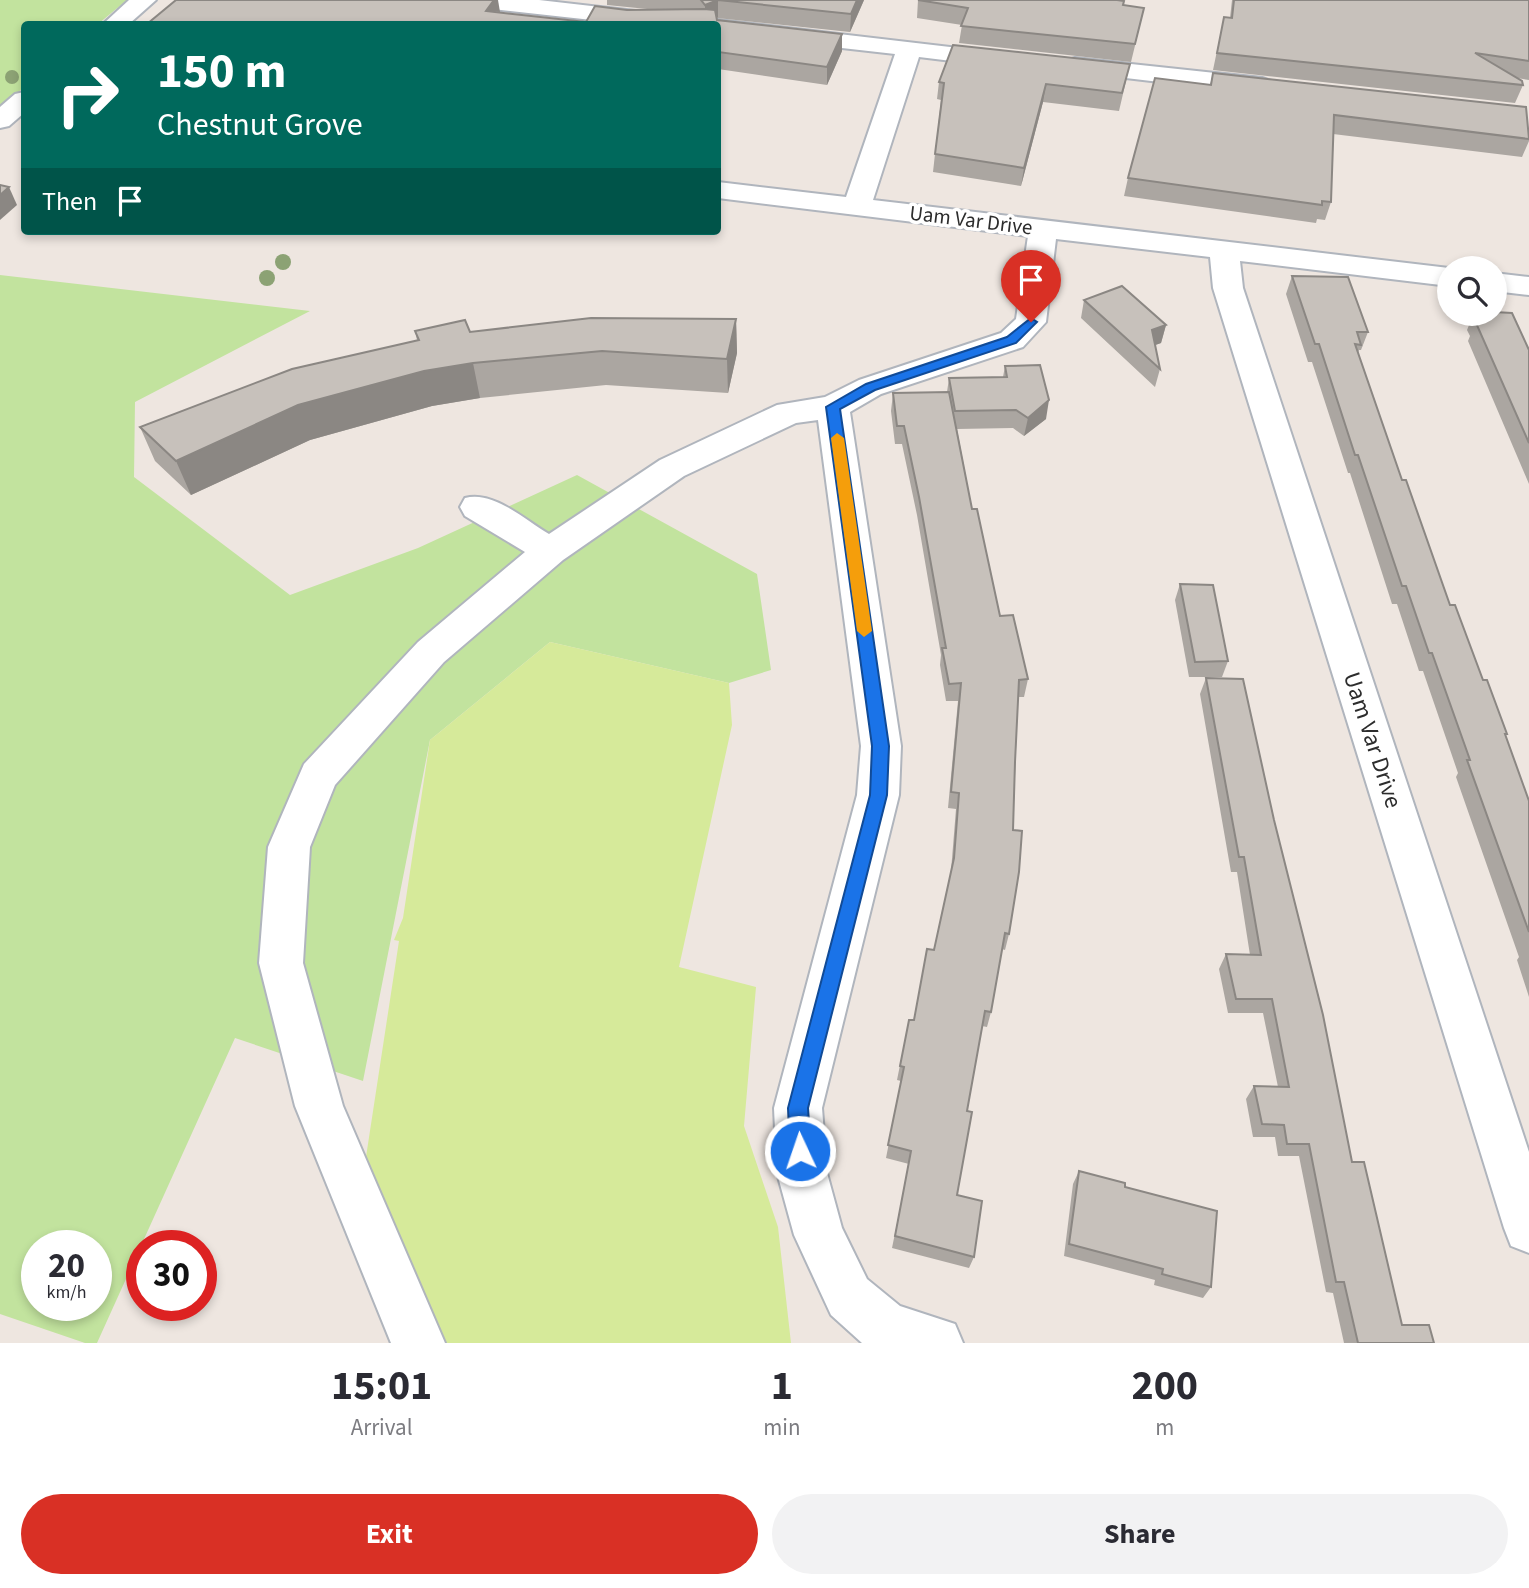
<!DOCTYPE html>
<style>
body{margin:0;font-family:"Source Sans 3",sans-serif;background:#f2f2f3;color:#2b2b33;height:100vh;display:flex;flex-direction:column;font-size:26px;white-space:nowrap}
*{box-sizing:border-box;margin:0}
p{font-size:23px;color:#7c7c81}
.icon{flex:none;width:38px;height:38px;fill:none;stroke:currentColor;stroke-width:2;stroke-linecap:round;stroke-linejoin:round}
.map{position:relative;height:1343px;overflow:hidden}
.panel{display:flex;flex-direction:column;background:#fff;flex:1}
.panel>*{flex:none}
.guide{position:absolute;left:21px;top:21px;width:700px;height:214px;border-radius:7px;box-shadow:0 4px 10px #0003;background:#00695c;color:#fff;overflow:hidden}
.controls{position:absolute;left:1437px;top:256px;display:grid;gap:14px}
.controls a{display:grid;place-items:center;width:70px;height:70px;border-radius:50%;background:#fff;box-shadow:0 4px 10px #0003;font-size:35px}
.speed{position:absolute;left:21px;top:1230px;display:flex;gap:14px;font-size:35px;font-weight:700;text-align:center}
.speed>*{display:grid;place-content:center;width:91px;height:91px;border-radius:50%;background:#fff;box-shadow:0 4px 10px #0003;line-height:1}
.speed small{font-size:18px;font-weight:400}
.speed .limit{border:10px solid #d22;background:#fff;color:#111}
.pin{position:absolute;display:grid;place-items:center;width:60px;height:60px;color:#fff;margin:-72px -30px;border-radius:50% 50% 50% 0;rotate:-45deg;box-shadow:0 0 7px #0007}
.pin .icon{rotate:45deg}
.me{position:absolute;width:77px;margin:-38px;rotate:357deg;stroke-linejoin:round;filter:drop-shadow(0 0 5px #0008)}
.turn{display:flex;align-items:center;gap:24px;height:147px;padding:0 21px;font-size:32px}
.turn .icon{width:91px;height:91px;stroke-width:2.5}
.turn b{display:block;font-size:49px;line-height:60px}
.then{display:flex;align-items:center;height:66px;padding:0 21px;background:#0003;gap:14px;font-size:26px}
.eta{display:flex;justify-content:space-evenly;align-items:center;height:119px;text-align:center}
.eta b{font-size:42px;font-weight:700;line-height:49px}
.cta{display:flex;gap:14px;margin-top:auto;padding:14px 21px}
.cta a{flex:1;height:80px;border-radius:42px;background:#d93025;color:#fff;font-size:28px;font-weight:700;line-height:80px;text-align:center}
.cta a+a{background:#f2f2f3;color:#2b2b33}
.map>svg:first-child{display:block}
.green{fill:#c2e39e;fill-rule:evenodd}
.pitch{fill:#d6ea9a}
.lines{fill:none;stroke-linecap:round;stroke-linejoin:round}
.minor-casing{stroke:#b0b5bd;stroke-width:4}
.minor{fill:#fff;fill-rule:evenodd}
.tree{fill:#8ca274}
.wall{fill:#aba6a1}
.shaded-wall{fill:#8b8783}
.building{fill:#c7c1bb;stroke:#8b8783;stroke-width:2}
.route{fill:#1a73e8;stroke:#114b97;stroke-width:2}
.slow{fill:#f59e0b}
.labels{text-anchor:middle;stroke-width:7;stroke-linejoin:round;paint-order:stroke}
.far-street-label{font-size:21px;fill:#2d2d2d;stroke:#fff}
.street-label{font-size:24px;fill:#2d2d2d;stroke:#fff}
</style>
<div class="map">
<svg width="1529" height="1343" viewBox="0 0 1529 1343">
<rect width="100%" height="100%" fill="#eee6e0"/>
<g class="green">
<polygon points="0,0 127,0 98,24 24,24 24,87 0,108"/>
<path d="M0,275L310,311L135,402L134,477L290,595L418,548L577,475L757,574L771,670L729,683L550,642L430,740L363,1081L235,1038L97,1343H85L0,1314ZM37,1246H96V1306H37Z"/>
</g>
<polygon class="pitch" points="550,642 729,683 732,725 679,967 756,987 744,1126 778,1227 791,1343 445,1343 366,1157 399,941 394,940 403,918 430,740"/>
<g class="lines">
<defs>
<g id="minor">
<polygon points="129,0 156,0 129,24 103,24"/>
<polygon points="462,0 539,0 644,12 653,14 656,19 651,24 628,24 474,7 466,5"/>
<path d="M718,20L1010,54L1014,59L1010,64L1001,67L919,57L873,200L1449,268V286L1240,261L1243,288L1529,1152V1253L1511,1246L1504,1228L1213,288L1210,257L1056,239L1046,322L1023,347L881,394L850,412L901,746L899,795L822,1108L827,1173L842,1228L867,1279L900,1306L955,1324L963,1343H862L831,1315L794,1235L777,1173L774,1108L857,795L861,746L818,420L796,423L684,476L563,560L444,662L335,785L310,847L303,963L343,1106L445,1343H391L295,1106L259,963L268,847L304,764L418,642L525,552L465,516L460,507L465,498C493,490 525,520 549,534L660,460L777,405L825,397L859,380L1001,333L1016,319L1028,236L718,198V182L846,197L895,54L718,34V24H707Z"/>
<polygon points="1075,58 1262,78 1271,81 1275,86 1271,91 1262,94 1066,71 1062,66 1066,61"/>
<polygon points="24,92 24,113 9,126 0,128 0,107 15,94"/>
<polygon points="1494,273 1529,277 1529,295 1494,291"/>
</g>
</defs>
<use href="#minor" class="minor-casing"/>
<use href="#minor" class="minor"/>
</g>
<g class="tree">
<circle cx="12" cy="77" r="7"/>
<circle cx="283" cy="262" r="8"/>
<circle cx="267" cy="278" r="8"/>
</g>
<g class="wall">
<polygon points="607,0 864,0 850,32 717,18 717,20 842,51 827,85 718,69 718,24 147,24 500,13 586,22 627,10 647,9 607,5"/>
<polygon points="918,0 1123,5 1140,25 1131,62 959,43 962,25 917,18"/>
<polygon points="1232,0 1529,0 1529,80 1517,78 1523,85 1515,103 1213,70 1224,17 1230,18"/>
<polygon points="1130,64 1119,111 1043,102 1021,186 933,172 941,100 937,99 939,82"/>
<polygon points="1213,73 1529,131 1529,141 1522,157 1333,134 1331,202 1325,220 1317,219 1316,223 1124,196 1128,178 1210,85"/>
<polygon points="1292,276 1368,332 1361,350 1359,350 1358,353 1402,480 1450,605 1507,734 1505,737 1529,801 1529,997 1517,960 1519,957 1456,777 1458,773 1423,671 1419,671 1397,604 1392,604 1350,473 1348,473 1312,362 1308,362 1286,294"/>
<polygon points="1084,300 1166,325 1161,343 1155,345 1160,369 1155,387 1081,318"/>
<polygon points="1474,313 1494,313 1529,350 1529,484 1468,341 1470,336 1467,330"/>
<polygon points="736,319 737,353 728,393 606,385 480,398 432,406 310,440 191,495 155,461 140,427 417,340 415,331 470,332"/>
<polygon points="1005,366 1046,419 1024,436 1013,428 957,429 972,509 1000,616 1028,679 1024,697 1018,697 1009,934 1005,950 1002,949 991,1012 987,1027 982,1026 967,1111 957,1195 974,1257 969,1268 892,1248 909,1164 886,1158 901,1081 897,1080 909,1020 914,1020 934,950 951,871 956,809 948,808 958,701 946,701 940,665 941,655 917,515 902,444 895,444 891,411 893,393 947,392 949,378 1003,377"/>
<polygon points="1180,584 1228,661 1222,677 1189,677 1175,600"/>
<polygon points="1206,678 1274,820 1352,1162 1402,1325 1434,1343 1344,1343 1333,1293 1326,1292 1299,1156 1278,1156 1275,1137 1253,1137 1246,1099 1254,1086 1278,1087 1263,1013 1228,1013 1219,969 1226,954 1250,955 1237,872 1231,872 1200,694"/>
<polygon points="1079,1171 1125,1187 1211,1287 1203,1298 1154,1285 1155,1280 1064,1256 1073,1184"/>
</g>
<g class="shaded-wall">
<polygon points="494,0 498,0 500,12 486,11"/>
<polygon points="718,0 718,17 705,22 705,5"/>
<polygon points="857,0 864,0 850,32 851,14"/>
<polygon points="842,34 842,51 827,85 827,67"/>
<polygon points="1046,84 1043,102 1021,186 1024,168"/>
<polygon points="9,187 17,205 0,220 0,195"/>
<polygon points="736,319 737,353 728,393 727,359"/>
<polygon points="1166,325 1161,343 1147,348 1152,330"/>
<polygon points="473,363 480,398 432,406 310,440 191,495 176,461 298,405 424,371"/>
<polygon points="1049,400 1046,419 1024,436 1028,418"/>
</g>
<g class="building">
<polygon points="176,0 494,0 486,11 586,22 595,6 627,10 704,9 715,10 717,20 842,34 827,67 718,52 718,24 147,24"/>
<polygon points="701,0 857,0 851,14 718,0 705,5"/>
<polygon points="918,0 1117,0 1124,1 1123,5 1144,8 1135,44 961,26 968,8"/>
<polygon points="1234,0 1529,0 1529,61 1475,53 1522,81 1523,85 1217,53 1224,17 1232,18"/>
<polygon points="953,45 1130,64 1122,93 1046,84 1024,168 935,154 944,83 939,82"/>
<polygon points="1213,73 1526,107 1529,139 1334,115 1331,202 1322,201 1322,205 1128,178 1155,78 1211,85"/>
<polygon points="0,185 9,187 0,195"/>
<polygon points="1292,276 1348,277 1368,332 1357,332 1361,345 1355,344 1402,480 1406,480 1450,605 1455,605 1483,680 1487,680 1507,734 1505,734 1529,801 1529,932 1467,760 1470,760 1432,653 1429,653 1406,586 1402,586 1358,455 1355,455 1319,344 1315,344"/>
<polygon points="1122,286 1166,325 1152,330 1160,369 1084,300"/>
<polygon points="1494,312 1512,313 1529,350 1529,443 1476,323 1480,323 1476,313 1494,313"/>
<polygon points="591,318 736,319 727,359 602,351 473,363 424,371 298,405 176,461 140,427 292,369 419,340 415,331 465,320 470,332"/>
<polygon points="1040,365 1049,400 1028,418 1016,410 955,411 949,378 1007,377 1005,366"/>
<polygon points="949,392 972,509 977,509 1000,616 1013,615 1028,679 1019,680 1015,762 1013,830 1022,831 1019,872 1009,934 1005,933 991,1012 985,1011 967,1111 972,1112 957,1195 982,1201 974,1257 895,1236 911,1151 888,1145 904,1067 900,1066 909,1020 914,1020 927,949 934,950 954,858 959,793 951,792 961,683 949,684 942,648 946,648 919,497 904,426 897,426 893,393"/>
<polygon points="1180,584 1213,585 1228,661 1195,662"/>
<polygon points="1206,678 1243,679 1274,820 1323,1015 1352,1162 1364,1162 1402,1325 1429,1325 1434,1343 1358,1343 1344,1282 1336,1282 1309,1144 1287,1144 1284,1125 1262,1124 1254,1086 1289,1087 1272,999 1236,999 1226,954 1261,955 1244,857 1239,857"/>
<polygon points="1079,1171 1125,1183 1125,1187 1217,1211 1211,1287 1162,1274 1163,1269 1069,1244"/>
</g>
<polygon class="route" points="1031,318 1037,322 1016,343 875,390 840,409 889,746 887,795 808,1108 811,1151 808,1158 800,1161 793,1158 790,1151 788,1108 870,795 872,746 826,407 866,384 1007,337"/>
<polygon class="slow" points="837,433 844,438 872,631 864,637 857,631 831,438"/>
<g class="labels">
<g class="far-street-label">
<text transform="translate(971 220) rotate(7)" y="7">Uam Var Drive</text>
</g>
<g class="street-label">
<text transform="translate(1373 740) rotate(72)" y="8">Uam Var Drive</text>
</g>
</g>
</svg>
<div class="controls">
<a><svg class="icon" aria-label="search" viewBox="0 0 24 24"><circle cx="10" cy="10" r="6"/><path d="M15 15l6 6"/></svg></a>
</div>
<div class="speed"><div>20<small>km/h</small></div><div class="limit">30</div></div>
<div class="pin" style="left:1031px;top:322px;background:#d93025"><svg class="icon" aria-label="arrive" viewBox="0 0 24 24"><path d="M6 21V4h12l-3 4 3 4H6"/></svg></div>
<svg class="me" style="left:800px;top:1151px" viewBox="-20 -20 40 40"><circle r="17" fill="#1a73e8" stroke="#fff" stroke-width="3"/><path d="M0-11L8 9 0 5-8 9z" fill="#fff"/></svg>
<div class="guide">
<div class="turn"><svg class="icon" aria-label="right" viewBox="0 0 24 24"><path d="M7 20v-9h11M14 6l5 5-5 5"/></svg><div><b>150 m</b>Chestnut Grove</div></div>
<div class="then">Then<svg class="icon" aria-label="arrive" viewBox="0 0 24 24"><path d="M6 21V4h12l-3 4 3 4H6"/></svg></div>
</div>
</div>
<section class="panel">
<div class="eta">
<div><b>15:01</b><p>Arrival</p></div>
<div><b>1</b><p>min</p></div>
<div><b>200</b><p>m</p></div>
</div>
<div class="cta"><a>Exit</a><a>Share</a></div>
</section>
